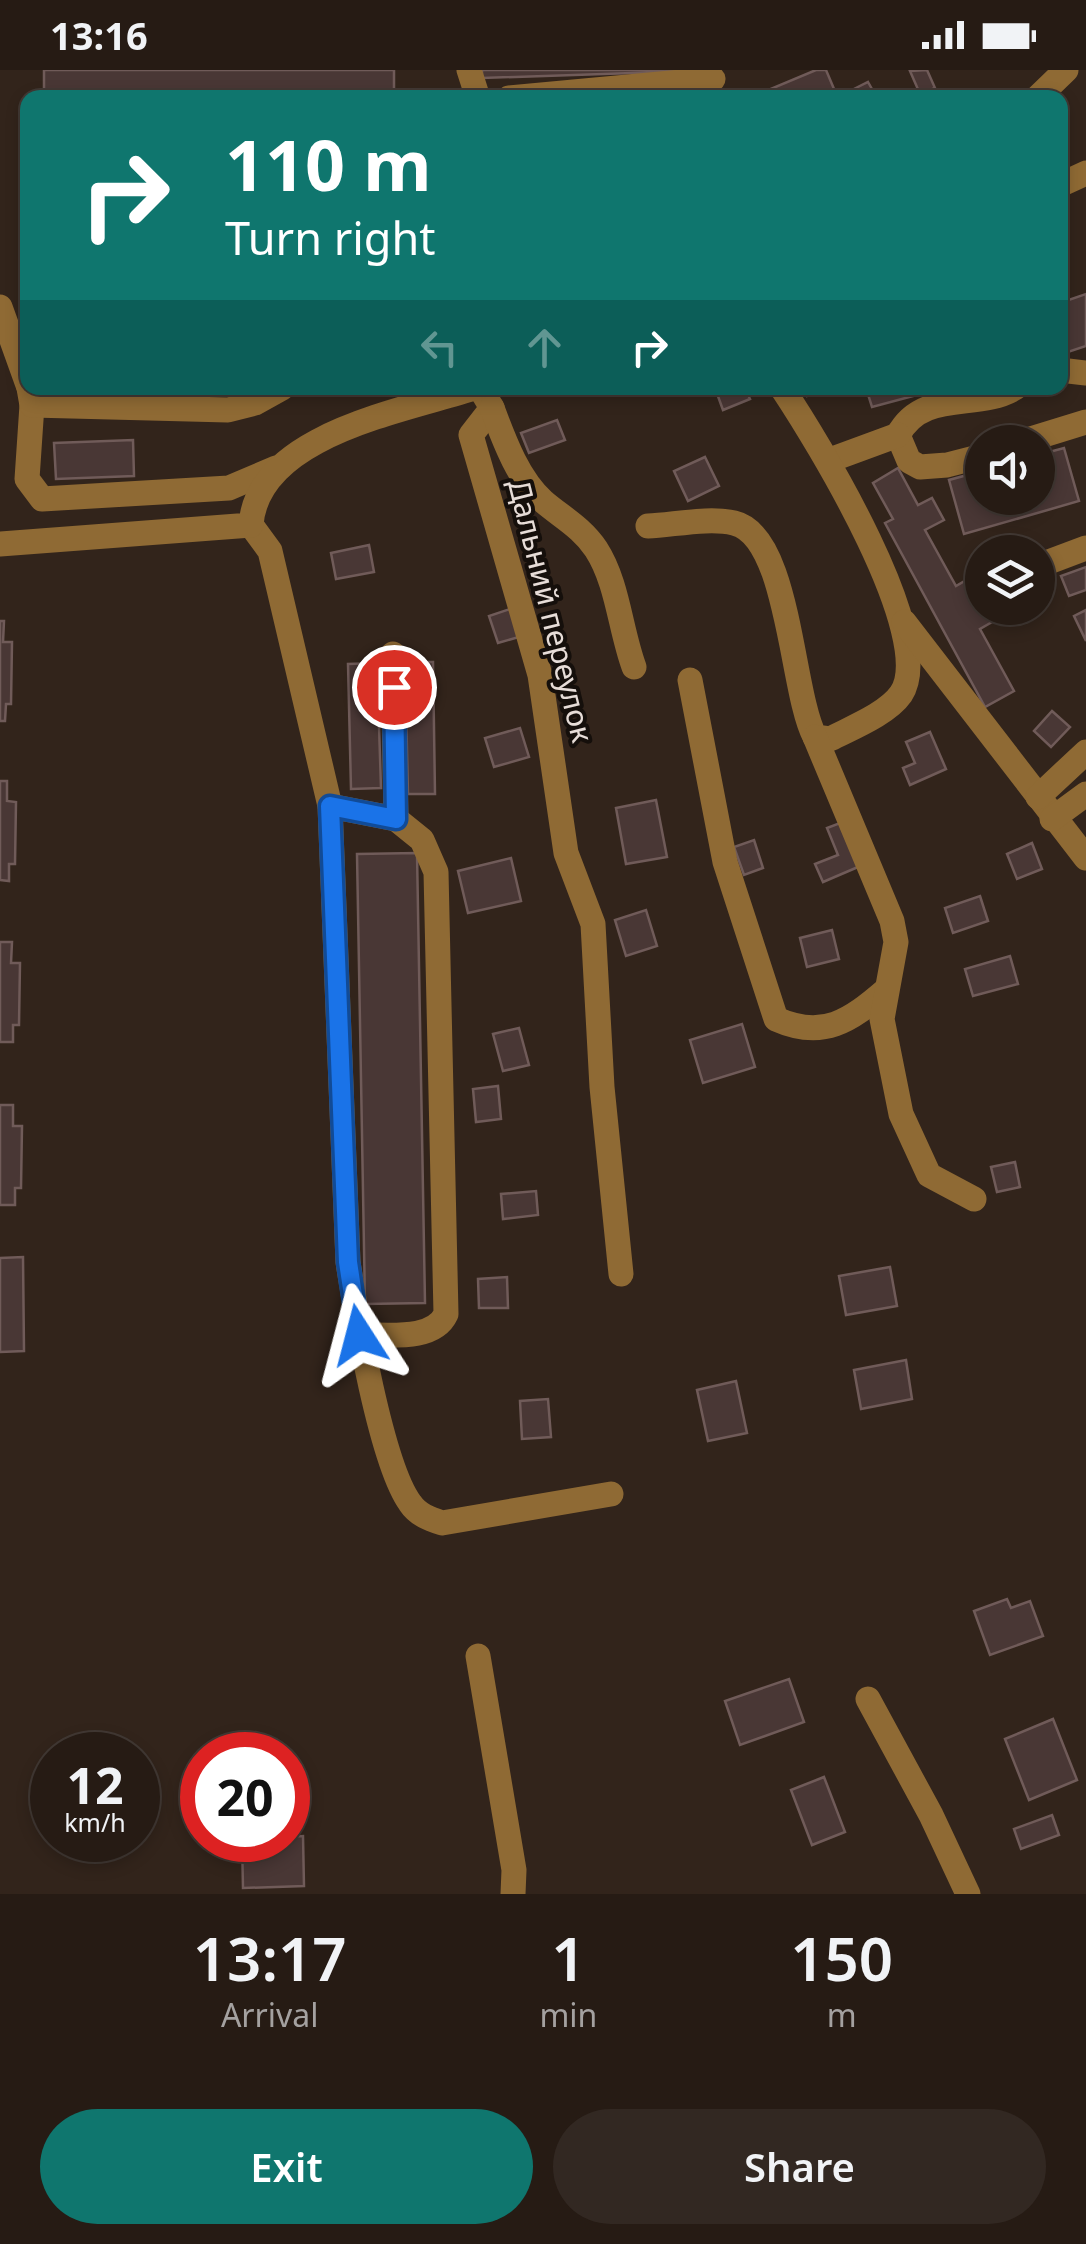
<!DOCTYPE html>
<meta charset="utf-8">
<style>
body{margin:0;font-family:"Noto Sans",sans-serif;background:#322822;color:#f1f3f6;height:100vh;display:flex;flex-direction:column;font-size:38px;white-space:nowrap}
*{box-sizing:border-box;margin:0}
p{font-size:32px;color:#a4a1a0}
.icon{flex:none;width:55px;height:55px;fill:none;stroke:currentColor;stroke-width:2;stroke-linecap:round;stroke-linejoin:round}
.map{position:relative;height:1824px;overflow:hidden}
.drawer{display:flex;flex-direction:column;background:#261b14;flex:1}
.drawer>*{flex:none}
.hud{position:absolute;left:20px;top:20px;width:1048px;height:305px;border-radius:20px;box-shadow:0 5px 15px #0003,0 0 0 2px #423934;background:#0f766e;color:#fff;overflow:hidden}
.tools{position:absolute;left:965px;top:355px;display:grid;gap:20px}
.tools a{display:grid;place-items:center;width:90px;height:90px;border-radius:50%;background:#261b14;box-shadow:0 5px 15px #0003,0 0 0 2px #423934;font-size:50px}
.speed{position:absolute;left:30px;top:1662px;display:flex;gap:20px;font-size:50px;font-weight:700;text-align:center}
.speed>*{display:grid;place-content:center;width:130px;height:130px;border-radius:50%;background:#261b14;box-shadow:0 5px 15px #0003,0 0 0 2px #423934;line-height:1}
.speed small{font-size:25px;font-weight:400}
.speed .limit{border:15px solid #d22;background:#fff;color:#111}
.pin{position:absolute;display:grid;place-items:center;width:85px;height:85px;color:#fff;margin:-42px;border:5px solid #fff;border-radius:50%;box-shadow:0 2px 10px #0007}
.me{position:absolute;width:110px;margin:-55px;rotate:351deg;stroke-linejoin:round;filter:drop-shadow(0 0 8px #0008)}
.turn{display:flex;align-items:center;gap:35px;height:210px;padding:0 40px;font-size:45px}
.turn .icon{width:130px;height:130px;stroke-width:2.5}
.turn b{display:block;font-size:70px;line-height:85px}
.lanes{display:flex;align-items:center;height:95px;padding:0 40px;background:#0003;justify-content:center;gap:50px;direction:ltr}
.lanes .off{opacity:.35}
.eta{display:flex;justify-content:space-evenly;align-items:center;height:170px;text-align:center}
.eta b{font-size:60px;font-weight:600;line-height:70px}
.button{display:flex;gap:20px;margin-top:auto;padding:20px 40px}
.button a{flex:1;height:115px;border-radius:60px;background:#0f766e;color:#fff;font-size:40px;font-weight:600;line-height:115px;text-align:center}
.button a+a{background:#322822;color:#f1f3f6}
.status{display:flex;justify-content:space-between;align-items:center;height:70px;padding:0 50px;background:#261b14;direction:ltr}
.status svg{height:28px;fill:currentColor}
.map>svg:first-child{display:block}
.building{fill:#493735;stroke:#705b59;stroke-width:2.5}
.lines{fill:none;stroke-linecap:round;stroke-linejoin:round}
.minor{stroke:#8f6a34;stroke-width:25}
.route-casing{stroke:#114b97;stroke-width:25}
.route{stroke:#1a73e8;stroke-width:18}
.labels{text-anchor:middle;stroke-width:8;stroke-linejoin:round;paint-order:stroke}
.street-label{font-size:30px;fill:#e7ddd8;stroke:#150f0b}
</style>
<div class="status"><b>13:16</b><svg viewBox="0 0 49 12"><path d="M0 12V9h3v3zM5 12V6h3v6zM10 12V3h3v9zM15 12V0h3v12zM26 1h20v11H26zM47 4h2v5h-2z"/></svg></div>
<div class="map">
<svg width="1086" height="1824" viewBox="0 0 1086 1824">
<rect width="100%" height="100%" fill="#32241b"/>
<g class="building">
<rect x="44" y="0" width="350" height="28"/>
<polygon points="482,0 691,0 691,1 482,8"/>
<polygon points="816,0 826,0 834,19 815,28 749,28"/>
<polygon points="927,0 935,18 920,24 910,1"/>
<polygon points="868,12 877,28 848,28 846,23"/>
<rect x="20" y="46" width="8" height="179"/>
<polygon points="1086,224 1086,276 1068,282 1060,258 1060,233"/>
<polygon points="715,318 745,318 750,329 723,340"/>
<polygon points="805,318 837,318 807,326"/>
<polygon points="866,318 943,318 872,337"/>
<polygon points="557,350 565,370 529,383 521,363"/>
<polygon points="133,370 134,406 56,409 54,373"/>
<polygon points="1064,378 1079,431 964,464 949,410 982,401 982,428 1038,428 1038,385"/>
<polygon points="705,387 719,416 688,431 674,401"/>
<polygon points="898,398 918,435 932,428 944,450 925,460 956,516 968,509 992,552 980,559 1014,621 985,637 885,453 893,449 873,413"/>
<polygon points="369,475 374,502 336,509 331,483"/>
<polygon points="1086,497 1086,520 1069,526 1061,506"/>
<polygon points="510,539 519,567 498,573 489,546"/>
<polygon points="1086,540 1086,571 1074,546"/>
<polygon points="0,551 4,551 3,572 12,572 11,634 6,634 5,651 0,651"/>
<polygon points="405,592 433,592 435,724 408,724"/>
<polygon points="377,593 381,718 351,719 348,594"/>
<polygon points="1052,641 1070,657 1051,677 1034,661"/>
<polygon points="520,658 529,687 494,697 485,668"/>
<polygon points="930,662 946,699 910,715 903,698 915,693 906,672"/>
<polygon points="0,711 7,711 7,731 16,732 15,794 9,794 9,811 0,810"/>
<polygon points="656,730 667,787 626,794 616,738"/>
<polygon points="840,753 858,797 823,812 815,794 838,785 827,758"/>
<polygon points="754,770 763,798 744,805 734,777"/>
<polygon points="1032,773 1042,799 1017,809 1007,784"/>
<polygon points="417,783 425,1233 365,1234 357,784"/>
<polygon points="511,788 521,831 468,843 458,801"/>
<polygon points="980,826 988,851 953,863 945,838"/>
<polygon points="646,840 657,876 626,886 615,850"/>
<polygon points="832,860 839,889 807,897 800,868"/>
<polygon points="0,872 12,872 11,893 20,893 19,955 13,955 13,972 0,972"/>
<polygon points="1010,886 1018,914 973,926 965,899"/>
<polygon points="742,954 755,997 703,1013 690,970"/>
<polygon points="519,958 529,995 503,1001 493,964"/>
<polygon points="498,1016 501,1049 476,1052 473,1019"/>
<polygon points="0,1035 13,1035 13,1056 22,1056 21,1118 15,1118 15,1135 0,1135"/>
<polygon points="1015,1092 1020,1117 997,1122 991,1097"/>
<polygon points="536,1121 538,1145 503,1149 501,1124"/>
<polygon points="23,1187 24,1281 0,1282 0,1188"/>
<polygon points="890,1197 897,1236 846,1245 839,1206"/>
<polygon points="507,1207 508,1238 479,1238 478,1209"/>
<polygon points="906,1290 912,1329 861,1339 854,1300"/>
<polygon points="736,1311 747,1363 708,1371 697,1320"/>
<polygon points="548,1329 551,1367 522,1369 520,1331"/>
<polygon points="1007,1529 1011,1538 1030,1531 1043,1566 990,1585 974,1541"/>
<polygon points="789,1609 804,1652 740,1675 725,1631"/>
<polygon points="1053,1649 1077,1710 1029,1730 1005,1669"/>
<polygon points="824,1707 845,1762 812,1775 791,1720"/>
<polygon points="1052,1745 1059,1765 1021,1779 1014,1759"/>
<polygon points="303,1766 304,1816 243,1818 242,1770"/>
</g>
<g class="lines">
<g class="minor">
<polyline points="469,0 478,28"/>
<polyline points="509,28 713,9"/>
<polyline points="1037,28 1066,0"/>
<polyline points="1060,115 1086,103"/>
<polyline points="0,237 28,315"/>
<polyline points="1060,300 1086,303"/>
<polyline points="29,318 32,335 27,409 42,429 229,418 276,398"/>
<polyline points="480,318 492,338 471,365 540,605 566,783 593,854 602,1017 621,1204"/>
<polyline points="32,335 228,340 255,333 282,318"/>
<path d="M492,338C504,370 518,409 544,432C563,448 582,458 596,479C618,513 620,559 634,597"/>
<polyline points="1021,372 1086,352"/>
<path d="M982,386L947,395L920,397L909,391L898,365C923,318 978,341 1015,318"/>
<polyline points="830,390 898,365"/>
<path d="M251,455L270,481L330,736L348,1192C356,1245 381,1393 410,1433C418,1445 430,1449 442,1453L611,1424"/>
<path d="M648,456C673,455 709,447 734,453C790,466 791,623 815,667L830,669C851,658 887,644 901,624C939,568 816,369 782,318"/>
<path d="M0,474L251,455C257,365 403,341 474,318"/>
<polyline points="1038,496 1086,478"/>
<polyline points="904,552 1086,788"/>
<path d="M690,610L725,792L776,949C823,970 850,951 886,920"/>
<polyline points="815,667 892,851 896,872 882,949 901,1044 929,1105 974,1129"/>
<polyline points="1038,727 1086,682"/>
<polyline points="330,736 396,749 393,584"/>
<polyline points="1052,749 1086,724"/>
<path d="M359,1265C386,1264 433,1272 446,1244L436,802L422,770L396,749"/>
<polyline points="478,1586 514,1800 513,1824"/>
<polyline points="868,1629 931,1745 968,1824"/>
</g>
</g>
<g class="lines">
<defs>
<polyline id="route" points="359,1265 348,1192 330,736 396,749 394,617"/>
</defs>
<use href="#route" class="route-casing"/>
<use href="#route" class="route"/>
</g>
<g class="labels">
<g class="street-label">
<text transform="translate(550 541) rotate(76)" y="10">Дальний переулок</text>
</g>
</g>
</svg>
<div class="tools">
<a><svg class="icon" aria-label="sound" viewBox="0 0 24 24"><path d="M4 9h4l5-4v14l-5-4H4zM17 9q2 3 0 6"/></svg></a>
<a><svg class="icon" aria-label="layers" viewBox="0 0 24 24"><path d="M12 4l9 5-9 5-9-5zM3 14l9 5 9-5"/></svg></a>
</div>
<div class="speed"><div>12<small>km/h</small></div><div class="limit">20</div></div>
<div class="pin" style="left:394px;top:617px;background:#d93025"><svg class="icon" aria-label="arrive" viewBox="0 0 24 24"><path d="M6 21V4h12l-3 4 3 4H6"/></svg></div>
<svg class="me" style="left:359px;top:1265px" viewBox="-20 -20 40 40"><path d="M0-17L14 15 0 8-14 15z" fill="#1a73e8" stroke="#fff" stroke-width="4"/></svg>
<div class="hud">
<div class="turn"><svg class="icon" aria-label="right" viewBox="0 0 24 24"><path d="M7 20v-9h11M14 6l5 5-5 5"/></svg><div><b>110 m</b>Turn right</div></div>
<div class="lanes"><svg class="icon off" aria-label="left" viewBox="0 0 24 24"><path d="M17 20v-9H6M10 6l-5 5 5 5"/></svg><svg class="icon off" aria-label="ahead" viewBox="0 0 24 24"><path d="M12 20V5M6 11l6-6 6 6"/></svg><svg class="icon" aria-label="right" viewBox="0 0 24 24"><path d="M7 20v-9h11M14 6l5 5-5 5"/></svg></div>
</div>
</div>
<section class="drawer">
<div class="eta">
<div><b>13:17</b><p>Arrival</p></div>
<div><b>1</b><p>min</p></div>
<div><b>150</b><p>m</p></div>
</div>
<div class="button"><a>Exit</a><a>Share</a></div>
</section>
